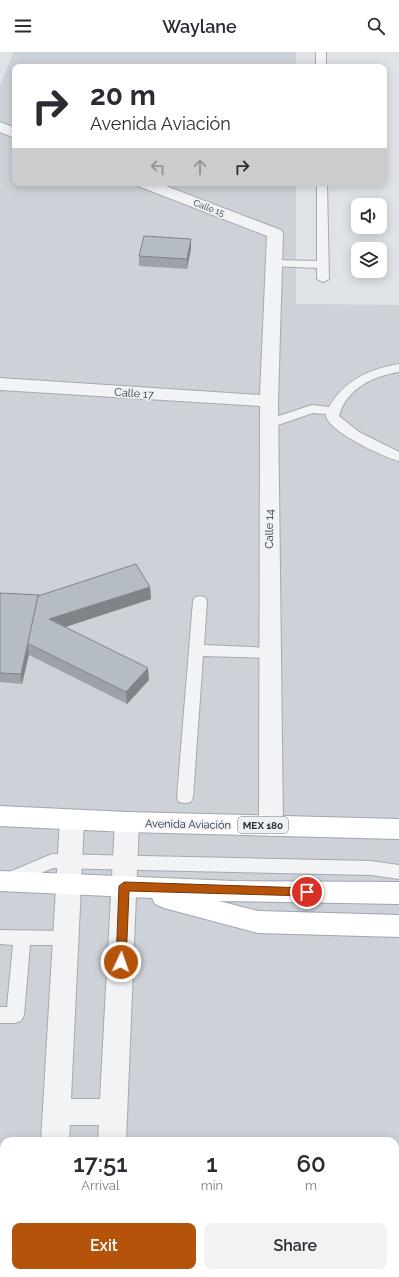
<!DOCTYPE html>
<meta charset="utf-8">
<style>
body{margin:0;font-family:Raleway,sans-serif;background:#f2f2f3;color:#2b2b33;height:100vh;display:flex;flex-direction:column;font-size:15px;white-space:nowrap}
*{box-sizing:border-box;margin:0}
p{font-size:13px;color:#7c7c81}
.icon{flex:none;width:22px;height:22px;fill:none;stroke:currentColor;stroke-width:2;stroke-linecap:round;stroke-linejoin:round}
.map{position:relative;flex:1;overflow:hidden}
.side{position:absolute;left:0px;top:1085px;width:399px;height:140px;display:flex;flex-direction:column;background:#fff;border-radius:12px 12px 0 0;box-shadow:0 2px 10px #0003}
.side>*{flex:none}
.top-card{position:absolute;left:12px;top:12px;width:375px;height:122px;border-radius:8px;box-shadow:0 2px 10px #0003;background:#fff;color:#2b2b33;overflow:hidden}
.buttons{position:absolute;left:351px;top:146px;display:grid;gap:8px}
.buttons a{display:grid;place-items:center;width:36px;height:36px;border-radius:8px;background:#fff;box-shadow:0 2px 10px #0003;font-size:20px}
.pin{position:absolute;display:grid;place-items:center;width:34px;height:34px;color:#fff;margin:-17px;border:2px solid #fff;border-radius:50%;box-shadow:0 1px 4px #0007}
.me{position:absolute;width:44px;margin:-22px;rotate:3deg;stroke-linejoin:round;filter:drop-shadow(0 0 3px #0008)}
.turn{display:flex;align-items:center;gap:14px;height:84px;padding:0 12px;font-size:18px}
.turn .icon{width:52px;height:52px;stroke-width:2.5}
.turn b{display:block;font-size:28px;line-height:34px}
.lanes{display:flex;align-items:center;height:38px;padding:0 12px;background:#0003;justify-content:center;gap:20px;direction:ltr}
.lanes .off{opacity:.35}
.eta{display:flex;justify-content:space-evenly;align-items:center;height:68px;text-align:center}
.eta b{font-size:24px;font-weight:600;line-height:28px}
.cta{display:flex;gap:8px;margin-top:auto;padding:8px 12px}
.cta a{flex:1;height:46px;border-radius:8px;background:#b45309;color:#fff;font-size:16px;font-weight:600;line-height:46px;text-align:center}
.cta a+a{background:#f2f2f3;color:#2b2b33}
header{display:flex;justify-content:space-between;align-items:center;height:52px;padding:0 12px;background:#fff;font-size:18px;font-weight:600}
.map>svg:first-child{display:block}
.built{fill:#cdd1d8;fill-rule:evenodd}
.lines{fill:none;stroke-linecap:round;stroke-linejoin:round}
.service-casing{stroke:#a5a9b0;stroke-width:2}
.minor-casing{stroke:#a5a9b0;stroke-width:2}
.primary-casing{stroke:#9fa7b1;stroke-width:2}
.service{fill:#f1f3f5;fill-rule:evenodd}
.minor{fill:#f1f3f5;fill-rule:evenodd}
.primary{fill:#fff;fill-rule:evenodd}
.wall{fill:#9da2a8}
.shaded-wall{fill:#7f8488}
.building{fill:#b6bcc3;stroke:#7f8488}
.route{fill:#b45309;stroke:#753606}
.labels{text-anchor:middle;stroke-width:3.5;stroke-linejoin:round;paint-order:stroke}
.far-street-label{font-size:9px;fill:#29313c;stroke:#eef1f4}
.shield{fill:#eef1f4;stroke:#646b73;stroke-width:1}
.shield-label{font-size:10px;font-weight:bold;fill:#29313c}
.street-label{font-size:11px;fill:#29313c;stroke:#eef1f4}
</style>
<header><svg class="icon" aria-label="menu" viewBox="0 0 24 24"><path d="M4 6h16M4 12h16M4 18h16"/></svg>Waylane<svg class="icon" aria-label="search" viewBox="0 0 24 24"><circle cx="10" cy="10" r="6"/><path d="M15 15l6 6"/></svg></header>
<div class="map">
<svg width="399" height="1225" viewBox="0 0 399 1225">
<rect width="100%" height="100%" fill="#dfe2e6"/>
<path class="built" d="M14,0H296V15H15V131H296V252L399,253V1225H0V34ZM4,1089H395V1221H4Z"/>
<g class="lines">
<defs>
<g id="service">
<rect x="316" y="0" width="10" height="15"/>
<polygon points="317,131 327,131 329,227 323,230 317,227 317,216 273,214 267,211 273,208 317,209"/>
<path d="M399,312V320C373,324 346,337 339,364L359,380L399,400V409C386,406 324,378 326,362L313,361L269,376L264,375L263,372L264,369L312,353L329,355C345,328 369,317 399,312Z"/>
<polygon points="200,544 205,545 207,549 204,593 270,596 275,597 277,601 275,605 270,606 203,604 193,745 191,750 185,751 179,750 177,745 193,549 195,545"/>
<polygon points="52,802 371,809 399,813 399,827 371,823 53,816 8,835 2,833 0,827 2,823"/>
<polygon points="0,878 66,879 72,881 75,886 72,891 66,893 30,893 24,963 21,969 15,971 0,971 0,955 7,955 13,893 0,892"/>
</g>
<g id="minor">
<polygon points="0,70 15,76 15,86 0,80"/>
<polygon points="136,131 158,131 281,178 283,181 278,349 283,774 280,781 271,784 262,781 259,774 260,354 0,338 0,326 260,343 267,184 138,134"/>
<polygon points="72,758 80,761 84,768 71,1047 100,1047 115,770 119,763 127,760 135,763 139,770 126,1089 98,1089 99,1073 70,1073 69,1089 41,1089 60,768 64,761"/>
<polygon points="32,1221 62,1221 61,1225 31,1225"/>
<rect x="90" y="1221" width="30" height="4"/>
</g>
<g id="primary">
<polygon points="0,754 127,760 399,767 399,787 127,780 0,774"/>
<polygon points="0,819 233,829 399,830 399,852 219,849 258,859 399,863 399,885 258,881 164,856 155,852 152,846 0,839"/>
</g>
</defs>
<use href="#service" class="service-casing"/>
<use href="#minor" class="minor-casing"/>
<use href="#primary" class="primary-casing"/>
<use href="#service" class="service"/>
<use href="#minor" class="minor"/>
<use href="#primary" class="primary"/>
</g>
<g class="wall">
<polygon points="191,196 187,217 139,214 139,204"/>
<polygon points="150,535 151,547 65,575 149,628 127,652 29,603 29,602 22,632 0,630 0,541 39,543"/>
</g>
<g class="shaded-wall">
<polygon points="191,187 191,196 187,217 187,207"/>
<polygon points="150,535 151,547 50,580 49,567"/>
<polygon points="28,593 29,602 22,632 21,622"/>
<polygon points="148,616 149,628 127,652 126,640"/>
</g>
<g class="building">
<polygon points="144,184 191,187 187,207 139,204"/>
<polygon points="136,512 150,535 49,567 148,616 126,640 27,591 38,544"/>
<polygon points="0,541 39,543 38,544 21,622 0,621"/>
</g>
<polygon class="route" points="124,830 307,836 312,840 307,844 129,839 126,910 125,913 117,913 116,910 119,834"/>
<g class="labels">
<g class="far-street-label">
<text transform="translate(209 156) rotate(21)" y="3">Calle 15</text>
</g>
<rect class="shield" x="238" y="765" width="50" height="16" rx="3"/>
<g class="shield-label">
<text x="263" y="777">MEX 180</text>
</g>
<g class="street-label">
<text transform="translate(134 341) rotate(4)" y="4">Calle 17</text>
<text transform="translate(269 477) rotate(-90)" y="4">Calle 14</text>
<text transform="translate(188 772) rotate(1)" y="4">Avenida Aviación</text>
</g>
</g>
</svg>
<div class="buttons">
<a><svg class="icon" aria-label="sound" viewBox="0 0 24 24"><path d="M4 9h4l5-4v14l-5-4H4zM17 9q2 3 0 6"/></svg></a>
<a><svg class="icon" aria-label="layers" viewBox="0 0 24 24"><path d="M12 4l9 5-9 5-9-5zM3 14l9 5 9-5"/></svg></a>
</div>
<div class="pin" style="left:307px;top:840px;background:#d93025"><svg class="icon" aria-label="arrive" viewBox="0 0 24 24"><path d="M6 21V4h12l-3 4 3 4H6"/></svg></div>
<svg class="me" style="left:121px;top:910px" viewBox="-20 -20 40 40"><circle r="17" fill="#b45309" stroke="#fff" stroke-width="3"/><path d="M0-11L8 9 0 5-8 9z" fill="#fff"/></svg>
<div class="top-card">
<div class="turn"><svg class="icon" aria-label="right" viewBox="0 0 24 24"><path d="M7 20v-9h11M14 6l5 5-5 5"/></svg><div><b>20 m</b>Avenida Aviación</div></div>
<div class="lanes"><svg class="icon off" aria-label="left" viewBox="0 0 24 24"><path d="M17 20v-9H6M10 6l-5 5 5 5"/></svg><svg class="icon off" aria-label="ahead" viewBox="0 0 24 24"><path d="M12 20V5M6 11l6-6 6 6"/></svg><svg class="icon" aria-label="right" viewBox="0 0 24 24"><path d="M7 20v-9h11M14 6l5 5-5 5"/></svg></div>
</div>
<section class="side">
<div class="eta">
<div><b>17:51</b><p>Arrival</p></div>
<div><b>1</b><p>min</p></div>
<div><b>60</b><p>m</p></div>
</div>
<div class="cta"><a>Exit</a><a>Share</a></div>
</section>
</div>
